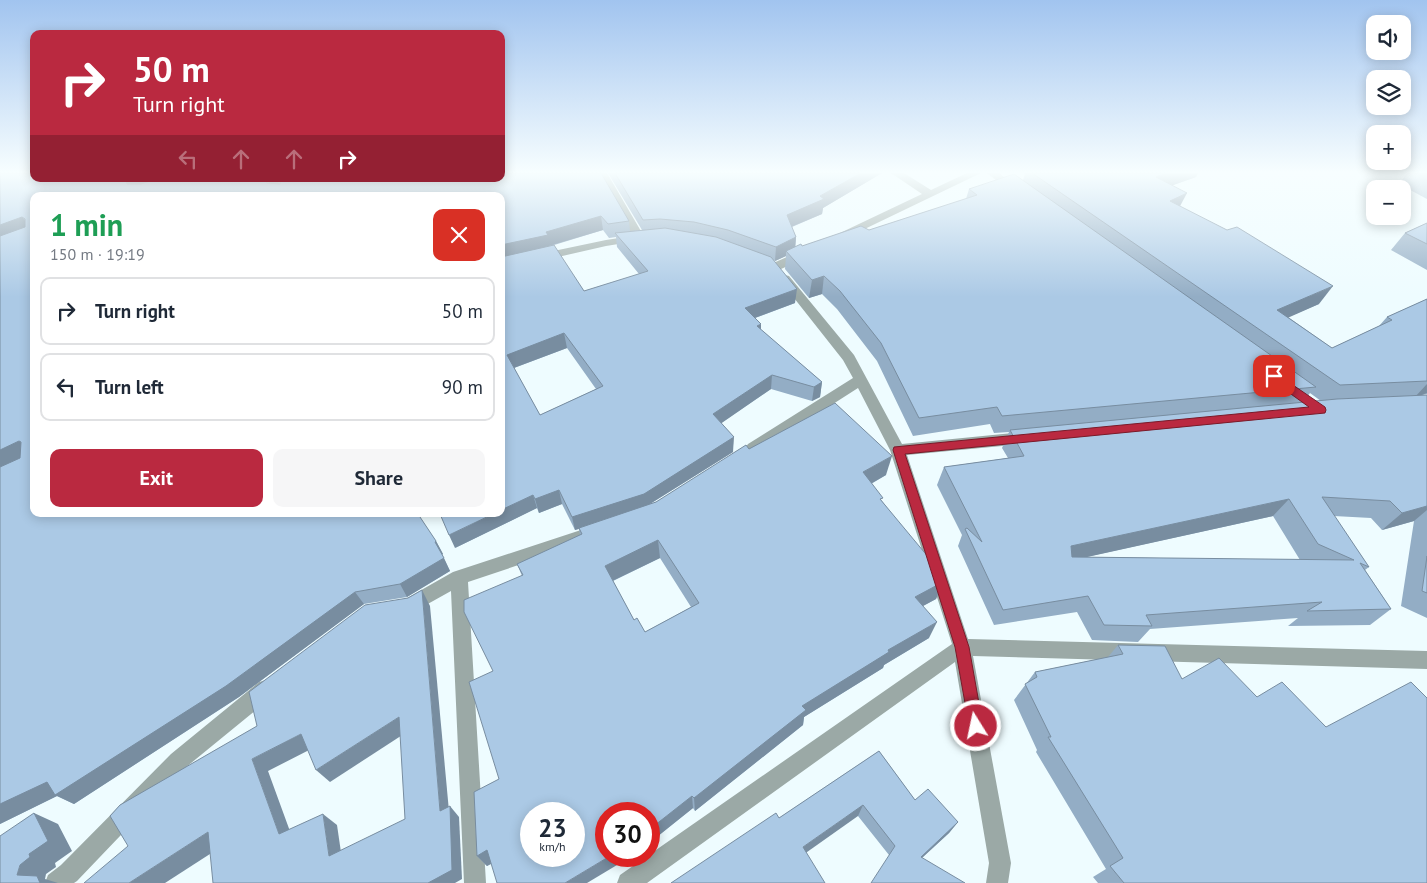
<!DOCTYPE html>
<meta charset="utf-8">
<style>
body{margin:0;font-family:"PT Sans",sans-serif;background:#f6f6f7;color:#1f2937;height:100vh;display:flex;flex-direction:column;font-size:19px;white-space:nowrap}
*{box-sizing:border-box;margin:0}
p{font-size:16px;color:#747a83}
.icon{flex:none;width:28px;height:28px;fill:none;stroke:currentColor;stroke-width:2;stroke-linecap:round;stroke-linejoin:round}
.map{position:relative;flex:1;overflow:hidden}
.side{position:absolute;left:30px;top:192px;width:475px;height:325px;display:flex;flex-direction:column;background:#fff;border-radius:10px;box-shadow:0 2px 12px #0003}
.side>*{flex:none}
.guide{position:absolute;left:30px;top:30px;width:475px;height:152px;border-radius:10px;box-shadow:0 2px 12px #0003;background:#ba2940;color:#fff;overflow:hidden}
.tools{position:absolute;left:1366px;top:15px;display:grid;gap:10px}
.tools a{display:grid;place-items:center;width:45px;height:45px;border-radius:10px;background:#fff;box-shadow:0 2px 12px #0003;font-size:25px}
.speed{position:absolute;left:520px;top:802px;display:flex;gap:10px;font-size:25px;font-weight:700;text-align:center}
.speed>*{display:grid;place-content:center;width:65px;height:65px;border-radius:50%;background:#fff;box-shadow:0 2px 12px #0003;line-height:1}
.speed small{font-size:12px;font-weight:400}
.speed .limit{border:8px solid #d22;background:#fff;color:#111}
.pin{position:absolute;display:grid;place-items:center;width:42px;height:42px;color:#fff;margin:-21px;border-radius:10px;box-shadow:0 2px 8px #0006}
.me{position:absolute;width:55px;margin:-28px;rotate:350deg;stroke-linejoin:round;filter:drop-shadow(0 0 4px #0008)}
.turn{display:flex;align-items:center;gap:18px;height:105px;padding:0 20px;font-size:22px}
.turn .icon{width:65px;height:65px;stroke-width:2.5}
.turn b{display:block;font-size:35px;line-height:42px}
.lanes{display:flex;align-items:center;height:48px;padding:0 20px;background:#0003;justify-content:center;gap:25px;direction:ltr}
.lanes .off{opacity:.35}
.round{display:grid;place-items:center;flex:none;width:52px;height:52px;border-radius:10px;background:#f6f6f7}
.summary{display:flex;align-items:center;justify-content:space-between;height:85px;padding:0 20px}
h1{font-size:30px;font-weight:700;line-height:38px;color:#1e9e55}
.primary-button{display:flex;gap:10px;margin-top:auto;padding:10px 20px}
.primary-button a{flex:1;height:58px;border-radius:10px;background:#ba2940;color:#fff;font-size:20px;font-weight:700;line-height:58px;text-align:center}
.primary-button a+a{background:#f6f6f7;color:#1f2937}
ul{padding:0;list-style:none}
li{display:flex;align-items:center;gap:15px;height:68px;margin:0 10px 8px;padding:0 10px;border:2px solid #e0e1e3;border-radius:10px}
li div{flex:1}
li b{display:block;font-size:19px}
li em{font-style:normal}
.map>svg:first-child{display:block}
.lines{fill:none;stroke-linecap:round;stroke-linejoin:round}
.minor{fill:#9ba9a6;fill-rule:evenodd}
.wall{fill:#93adc5;fill-rule:evenodd}
.shaded-wall{fill:#788da0}
.building{fill:#abc9e5;stroke:#788da0;fill-rule:evenodd}
.route{fill:#ba2940;stroke:#791b2a}
</style>
<div class="map">
<svg width="1427" height="883" viewBox="0 0 1427 883">
<rect width="100%" height="100%" fill="#eefcff"/>
<g class="lines">
<g class="minor">
<polygon points="597,173 607,173 645,238 643,240 606,246 501,270 501,262 606,240 632,236"/>
<polygon points="891,173 904,173 931,190 967,173 981,173 848,237 840,237 838,235 840,233 922,194"/>
<polygon points="987,173 999,173 1020,190 1019,192 1011,192"/>
<polygon points="267,179 277,179 285,196 275,196"/>
<polygon points="803,250 809,254 807,257 779,270 771,270 769,267 771,264"/>
<polygon points="785,275 789,276 854,355 902,444 1024,432 1029,434 1031,438 1029,442 1024,444 907,455 968,639 1427,651 1427,669 973,656 1011,863 1008,883 986,883 989,863 955,662 647,883 617,883 620,875 952,644 890,450 858,388 758,452 753,454 748,452 745,448 748,444 853,378 843,360 779,279"/>
<polygon points="581,530 587,532 589,537 587,542 468,582 486,883 464,883 451,591 408,615 402,613 399,607 402,601 453,572"/>
<polygon points="266,680 273,682 276,689 273,696 185,768 77,881 74,883 45,883 48,875 61,865 171,754 259,682"/>
</g>
</g>
<g class="wall">
<path d="M0,173L280,184L501,179L629,221L630,231L642,230L608,173H882L823,208L822,214L792,227L796,237L795,247L802,246L869,230L966,199L969,189L1023,180L1025,174L1023,173H1198L1196,177L1173,185L1180,206L1319,304L1288,317L1332,348L1379,326L1387,317L1427,299V394L1422,395H1427V618L1401,606L1414,521L1382,530L1371,518L1334,516L1369,567L1365,570L1391,609L1370,625L1288,626L1298,618L1150,629L1138,642L1092,640L1077,612L994,625L958,546L962,535L937,485L944,467L1008,458L1002,448L1009,432L994,433L990,424L913,436L877,361L837,309L822,294L809,298L785,269L786,256L775,261L773,260L795,303L755,318L761,330L822,382L820,397L812,401L771,389L721,423L733,452L650,504L656,502L749,449L886,475L871,484L882,501L943,582L936,599L923,606L929,638L884,665L883,668L804,717L803,725L695,811L693,808L653,840L654,844L649,847V814L491,864L487,866L477,856L499,779L493,671L522,576L517,564L580,535L579,529L575,530L562,504L539,513L537,508L455,548L501,514V196H34V514L436,541L443,554L442,555L450,571L407,597L364,604L239,697L74,804L57,796L0,824ZM603,230L609,238L616,237L617,247L639,274L584,291L551,246ZM567,348L596,389L540,415L514,368ZM1310,393L1321,401L1303,402ZM1273,516L1300,560L1086,557ZM660,558L691,607L645,632L634,620L613,581Z"/>
<polygon points="1407,173 1427,173 1427,199 1399,184"/>
<polygon points="1427,223 1427,270 1391,250 1405,233"/>
<polygon points="1118,645 1182,679 1427,883 1098,883 1093,877 1106,869 1036,752 1037,750 1014,700 1035,672 1108,657"/>
<polygon points="879,751 915,800 958,822 949,833 922,858 889,855 858,816 779,818"/>
</g>
<g class="shaded-wall">
<polygon points="861,173 882,173 823,208 822,214 786,229 787,215"/>
<polygon points="1166,173 1198,173 1196,177 1148,194 1156,177"/>
<polygon points="127,179 174,179 134,195 126,181"/>
<polygon points="1187,193 1178,210 1170,201"/>
<polygon points="601,216 603,230 501,260 501,245"/>
<polygon points="22,217 33,231 0,243 0,225"/>
<polygon points="796,237 795,252 786,251 786,256 775,261 776,247"/>
<polygon points="824,276 822,294 809,298 812,280"/>
<polygon points="1333,286 1319,304 1265,328 1277,310"/>
<polygon points="797,289 795,303 744,322 745,308"/>
<polygon points="761,324 761,339 757,326"/>
<polygon points="564,333 567,348 511,369 507,355"/>
<polygon points="772,375 771,389 713,429 713,414"/>
<polygon points="822,382 820,397 812,401 814,387"/>
<polygon points="1427,384 1427,393 1414,398"/>
<polygon points="734,437 733,452 645,507 575,530 572,517"/>
<polygon points="19,441 33,455 0,471 0,450"/>
<polygon points="892,456 886,475 858,491 863,472"/>
<polygon points="559,490 562,504 539,513 535,499"/>
<polygon points="533,495 537,508 455,548 449,535 493,514 501,514 501,510"/>
<polygon points="1289,499 1273,516 1060,563 1071,546"/>
<polygon points="1427,506 1427,510 1414,521 1382,530 1402,513"/>
<polygon points="658,540 660,558 608,583 605,566"/>
<polygon points="436,541 443,554 441,555 435,542"/>
<polygon points="444,558 450,571 407,597 400,584"/>
<polygon points="943,582 936,599 908,614 915,597"/>
<polygon points="422,590 430,606 450,822 440,811"/>
<polygon points="355,592 364,604 239,697 74,804 57,796 0,824 0,804"/>
<polygon points="937,622 929,638 884,665 883,668 804,717 803,725 695,811 694,798 802,706 888,650"/>
<polygon points="399,717 410,730 330,782 316,770"/>
<polygon points="301,734 315,747 268,771 295,845 279,834 252,759"/>
<polygon points="692,796 693,808 653,840 654,844 649,847 650,829"/>
<polygon points="863,805 858,816 800,857 803,847"/>
<polygon points="450,806 459,817 462,879 455,883 428,883"/>
<polygon points="34,813 58,824 72,851 55,863 56,867 46,874 45,879 58,883 40,883 17,875 20,865 29,854"/>
<polygon points="323,814 337,825 343,866 329,856"/>
<polygon points="958,822 949,833 913,866 921,857"/>
<polygon points="208,832 227,843 165,883 129,883"/>
<polygon points="487,850 496,861 487,866 477,856"/>
<polygon points="610,856 632,856 587,883 565,883"/>
</g>
<g class="building">
<polygon points="0,173 34,173 34,179 127,179 126,181 127,184 141,184 156,179 265,179 267,183 280,184 280,181 279,179 501,179 501,173 601,173 629,221 608,224 601,216 546,232 548,235 501,245 501,196 34,196 34,514 418,514 436,541 435,542 444,558 400,584 355,592 226,686 55,795 47,782 0,804 0,467 20,458 21,442 19,441 0,450 0,236 25,227 25,219 22,217 0,225"/>
<polygon points="615,173 861,173 820,196 824,199 787,215 796,237 776,247 728,230 694,222 660,219 643,220"/>
<polygon points="1032,173 1166,173 1156,177 1187,193 1170,201 1227,230 1237,227 1333,286 1277,310 1332,348 1392,320 1387,317 1427,299 1427,381 1340,385"/>
<polygon points="1014,174 1316,387 1002,416 997,407 919,418 881,343 840,291 824,276 812,280 786,251 801,244 802,246 861,226 869,230 977,195 969,189"/>
<polygon points="1427,223 1427,244 1405,233"/>
<path d="M665,228L716,237L771,257L797,289L745,308L761,324L757,326L822,382L814,387L772,375L713,414L734,437L644,494L572,517L559,490L535,499L533,495L501,510V257L554,245L584,291L648,271L615,233ZM564,333L603,386L540,415L507,355Z"/>
<path d="M1427,395V506L1402,513L1390,501L1322,497L1369,567L1360,563L1391,609L1307,611L1322,602L1146,615L1152,626L1104,625L1088,596L1003,610L965,529L967,528L982,542L944,467L1024,456L1010,430L1337,399ZM1289,499L1318,544L1354,560L1072,557L1071,546Z"/>
<path d="M835,403L892,456L863,472L883,498L880,499L939,570L943,582L915,597L937,622L888,650L889,652L802,706L806,710L694,798L692,796L650,829L651,832L649,834V814H606V856H610L565,883H497L487,850L477,856L474,792L499,779L469,682L493,671L464,612V600L523,575L517,564L582,534L579,528L656,502L746,445L749,449ZM658,540L699,603L645,632L637,618L634,620L605,566ZM531,814H574V856H531Z"/>
<polygon points="440,514 493,514 449,535"/>
<polygon points="1427,556 1427,593 1422,591"/>
<path d="M422,590L440,811L450,806L452,870L428,883H213L208,832L129,883H84L128,846L110,816L120,805L257,726L249,692L365,605L408,598ZM399,717L405,819L329,856L323,814L279,834L252,759L301,734L316,770Z"/>
<polygon points="1118,645 1165,646 1182,679 1219,658 1257,697 1282,682 1326,727 1411,682 1427,698 1427,883 1124,883 1110,866 1123,858 1048,737 1051,737 1025,684 1037,677 1035,672 1123,654"/>
<polygon points="879,751 915,800 928,789 958,822 921,857 965,883 871,883 895,846 863,805 803,847 825,883 671,883 776,813 779,818"/>
<polygon points="34,813 48,841 29,854 30,857 20,865 17,875 37,876 40,883 0,883 0,836"/>
</g>
<linearGradient id="sky" x2="0" y2="1"><stop stop-color="#a1c4ef"/><stop offset="0.58" stop-color="#f7feff"/><stop offset="1" stop-color="#f7feff" stop-opacity="0"/></linearGradient>
<rect width="1427" height="297" fill="url(#sky)"/>
<polygon class="route" points="1274,372 1325,407 1326,410 1325,413 905,454 969,647 983,726 981,731 976,733 970,731 955,647 893,450 894,447 1309,407 1270,379 1268,376"/>
</svg>
<div class="tools">
<a><svg class="icon" aria-label="sound" viewBox="0 0 24 24"><path d="M4 9h4l5-4v14l-5-4H4zM17 9q2 3 0 6"/></svg></a>
<a><svg class="icon" aria-label="layers" viewBox="0 0 24 24"><path d="M12 4l9 5-9 5-9-5zM3 14l9 5 9-5"/></svg></a>
<a>+</a>
<a>−</a>
</div>
<div class="speed"><div>23<small>km/h</small></div><div class="limit">30</div></div>
<div class="pin" style="left:1274px;top:376px;background:#d93025"><svg class="icon" aria-label="arrive" viewBox="0 0 24 24"><path d="M6 21V4h12l-3 4 3 4H6"/></svg></div>
<svg class="me" style="left:976px;top:726px" viewBox="-20 -20 40 40"><circle r="17" fill="#ba2940" stroke="#fff" stroke-width="3"/><path d="M0-11L8 9 0 5-8 9z" fill="#fff"/></svg>
<div class="guide">
<div class="turn"><svg class="icon" aria-label="right" viewBox="0 0 24 24"><path d="M7 20v-9h11M14 6l5 5-5 5"/></svg><div><b>50 m</b>Turn right</div></div>
<div class="lanes"><svg class="icon off" aria-label="left" viewBox="0 0 24 24"><path d="M17 20v-9H6M10 6l-5 5 5 5"/></svg><svg class="icon off" aria-label="ahead" viewBox="0 0 24 24"><path d="M12 20V5M6 11l6-6 6 6"/></svg><svg class="icon off" aria-label="ahead" viewBox="0 0 24 24"><path d="M12 20V5M6 11l6-6 6 6"/></svg><svg class="icon" aria-label="right" viewBox="0 0 24 24"><path d="M7 20v-9h11M14 6l5 5-5 5"/></svg></div>
</div>
<section class="side">
<div class="summary"><div><h1>1 min</h1><p>150 m · 19:19</p></div><a class="round" style="background:#d93025;color:#fff"><svg class="icon" aria-label="close" viewBox="0 0 24 24"><path d="M6 6l12 12M18 6L6 18"/></svg></a></div>
<ul>
<li><svg class="icon" aria-label="right" viewBox="0 0 24 24"><path d="M7 20v-9h11M14 6l5 5-5 5"/></svg><div><b>Turn right</b></div><em>50 m</em></li>
<li><svg class="icon" aria-label="left" viewBox="0 0 24 24"><path d="M17 20v-9H6M10 6l-5 5 5 5"/></svg><div><b>Turn left</b></div><em>90 m</em></li>
</ul>
<div class="primary-button"><a>Exit</a><a>Share</a></div>
</section>
</div>
